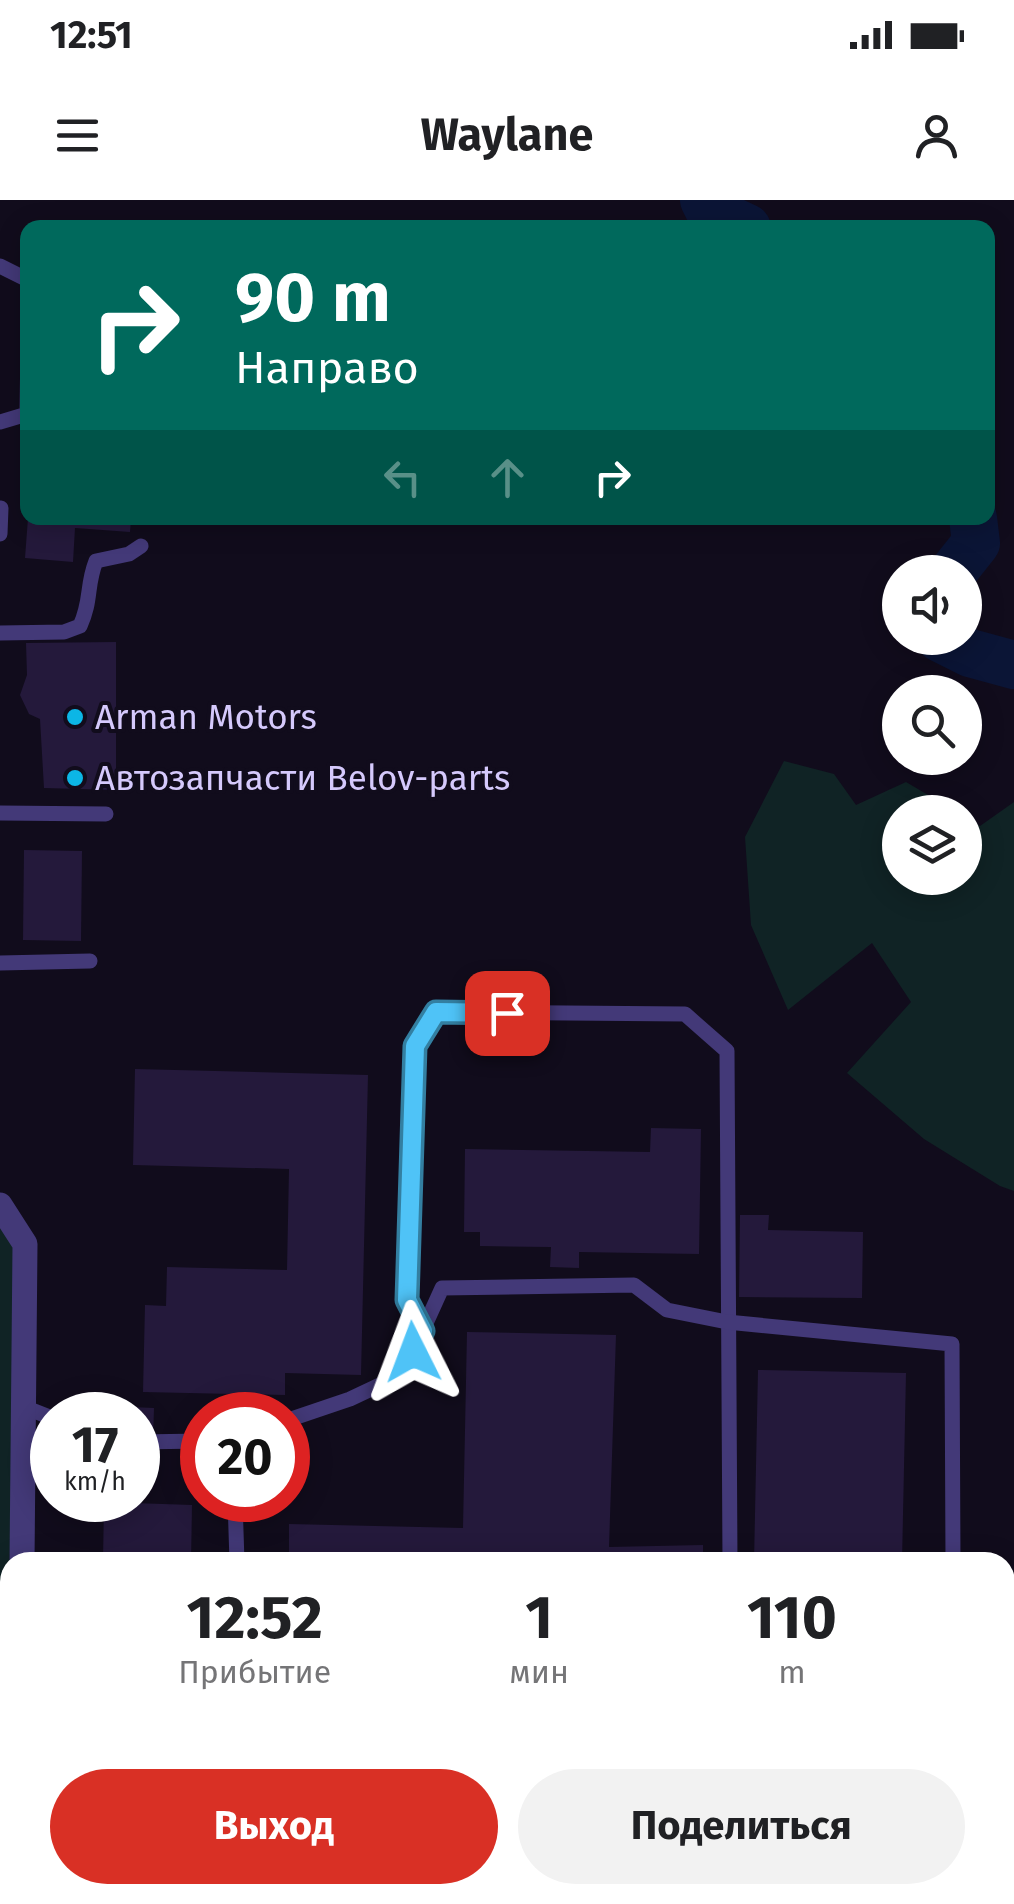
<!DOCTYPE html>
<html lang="ru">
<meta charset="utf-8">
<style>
body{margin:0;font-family:"Fira Sans",sans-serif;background:#f2f2f2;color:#202124;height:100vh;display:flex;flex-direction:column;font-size:38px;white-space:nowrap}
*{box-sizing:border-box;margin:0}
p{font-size:32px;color:#757577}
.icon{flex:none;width:55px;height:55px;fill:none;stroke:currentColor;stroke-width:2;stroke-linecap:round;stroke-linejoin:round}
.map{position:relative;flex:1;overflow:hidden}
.side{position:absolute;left:0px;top:1352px;width:1015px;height:352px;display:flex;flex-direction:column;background:#fff;border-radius:30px 30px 0 0;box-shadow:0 5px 25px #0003}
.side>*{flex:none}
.hud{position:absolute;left:20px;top:20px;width:975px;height:305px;border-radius:20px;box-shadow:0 5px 25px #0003;background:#00695c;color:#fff;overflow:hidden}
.tools{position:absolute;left:882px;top:355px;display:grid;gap:20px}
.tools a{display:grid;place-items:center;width:100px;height:100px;border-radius:50%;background:#fff;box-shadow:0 5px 25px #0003;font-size:50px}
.speed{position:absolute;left:30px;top:1192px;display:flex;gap:20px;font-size:50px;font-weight:700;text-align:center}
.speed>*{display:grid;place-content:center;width:130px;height:130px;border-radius:50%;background:#fff;box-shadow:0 5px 25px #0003;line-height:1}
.speed small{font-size:25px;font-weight:400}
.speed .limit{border:15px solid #d22;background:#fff;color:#111}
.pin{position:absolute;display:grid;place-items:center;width:85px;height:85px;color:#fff;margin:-42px;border-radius:20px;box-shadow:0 5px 15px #0006}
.me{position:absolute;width:110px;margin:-55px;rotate:357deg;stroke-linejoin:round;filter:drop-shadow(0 0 8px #0008)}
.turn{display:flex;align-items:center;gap:35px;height:210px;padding:0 50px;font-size:45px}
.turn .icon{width:130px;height:130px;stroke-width:2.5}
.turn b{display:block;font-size:70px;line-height:85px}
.lanes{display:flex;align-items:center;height:95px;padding:0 50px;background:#0003;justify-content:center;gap:50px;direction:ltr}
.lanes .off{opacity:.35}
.eta{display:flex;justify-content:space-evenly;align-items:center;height:170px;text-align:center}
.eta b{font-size:60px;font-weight:700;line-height:70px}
.button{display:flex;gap:20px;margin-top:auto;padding:20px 50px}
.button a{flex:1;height:115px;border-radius:60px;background:#d93025;color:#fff;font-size:40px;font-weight:700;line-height:115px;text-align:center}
.button a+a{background:#f2f2f2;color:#202124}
.status{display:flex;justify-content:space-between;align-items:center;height:70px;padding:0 50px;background:#fff;direction:ltr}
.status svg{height:28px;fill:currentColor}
header{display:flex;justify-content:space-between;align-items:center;height:130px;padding:0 50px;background:#fff;font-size:45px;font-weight:700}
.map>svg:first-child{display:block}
.green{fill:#102325}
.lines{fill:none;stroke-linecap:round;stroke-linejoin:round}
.river{stroke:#0b1536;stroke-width:48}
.building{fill:#24193b}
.lane{stroke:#433978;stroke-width:15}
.street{stroke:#433978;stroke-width:25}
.route-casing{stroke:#337fa1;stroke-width:25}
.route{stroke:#4fc3f7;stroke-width:18}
.poi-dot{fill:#0cb6e6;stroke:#110c1c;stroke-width:4}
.labels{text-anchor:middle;stroke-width:8;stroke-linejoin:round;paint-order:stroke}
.poi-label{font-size:35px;fill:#d5c9fc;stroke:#110c1c;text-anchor:start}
</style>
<div class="status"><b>12:51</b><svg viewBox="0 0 49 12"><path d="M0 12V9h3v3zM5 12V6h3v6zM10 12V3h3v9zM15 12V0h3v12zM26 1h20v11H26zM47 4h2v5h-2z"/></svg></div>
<header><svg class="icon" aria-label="menu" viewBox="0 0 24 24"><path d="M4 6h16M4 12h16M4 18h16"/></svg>Waylane<svg class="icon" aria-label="person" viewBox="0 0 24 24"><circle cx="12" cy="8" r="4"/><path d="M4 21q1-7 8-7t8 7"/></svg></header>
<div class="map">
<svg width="1014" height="1704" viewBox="0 0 1014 1704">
<rect width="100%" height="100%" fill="#110c1c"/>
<g class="green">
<polygon points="784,561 834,574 856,605 906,582 957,612 900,612 900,678 965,678 965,617 980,626 1014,602 1014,991 1000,986 924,939 847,873 911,802 872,743 788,810 751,725 745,637"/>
<polygon points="0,1025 16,1052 3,1704 0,1704"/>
</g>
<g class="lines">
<g class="river">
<polyline points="704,0 709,10 747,28"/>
<polyline points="953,372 976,343 973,318"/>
<polyline points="940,438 970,453 1014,465"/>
</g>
</g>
<g class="building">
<polygon points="28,318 131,318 130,332 75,328 73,362 25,358"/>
<polygon points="116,442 116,590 44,588 40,519 29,514 20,495 27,475 26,443"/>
<polygon points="24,650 82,651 81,741 23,740"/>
<polygon points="135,869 368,875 361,1175 285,1173 285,1195 143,1192 145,1105 166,1106 167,1067 287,1070 289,969 133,965"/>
<polygon points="651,928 701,929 699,1054 579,1052 579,1068 550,1067 551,1047 480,1046 480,1032 464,1032 465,949 650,952"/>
<polygon points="740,1015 769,1015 768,1030 863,1032 862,1098 739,1097"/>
<polygon points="467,1132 616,1135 609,1347 703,1345 703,1362 289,1362 289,1324 463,1328"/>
<polygon points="758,1170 906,1173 902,1362 754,1362"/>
<polygon points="108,1206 154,1208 152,1273 138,1272 138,1215 108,1215"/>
<polygon points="104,1302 192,1305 191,1362 103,1362"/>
<polygon points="1005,1568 1014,1568 1014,1704 987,1704 987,1695 1005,1695"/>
<rect x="71" y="1695" width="59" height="9"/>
<polygon points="310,1695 630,1695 630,1700 644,1700 643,1704 310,1704"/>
<polygon points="879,1695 920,1695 919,1704 879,1704"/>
</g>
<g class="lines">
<g class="lane">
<polyline points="0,66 28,80"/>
<polyline points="0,222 27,214 28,141"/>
<polyline points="0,334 1,308"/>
<path d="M0,433L64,432L80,426C92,400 86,386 96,361L129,354L141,346"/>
<polyline points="0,613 106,614"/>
<polyline points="0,763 90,761"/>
<polyline points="423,1131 407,1100 415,846 436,812 685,814 727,851 730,1362"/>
<polyline points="24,1207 52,1218"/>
<polyline points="288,1220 350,1199 403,1174 442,1088 634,1085 667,1110 727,1122 952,1144 953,1362"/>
<polyline points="138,1242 202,1241"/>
<polyline points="235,1300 237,1362"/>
<polyline points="1005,1498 1014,1498"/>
<polyline points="708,1695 708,1704"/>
<polyline points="245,1704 245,1695"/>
</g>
<g class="street">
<polyline points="0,1005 25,1044 22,1362"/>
<polyline points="19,1704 19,1695"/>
</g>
</g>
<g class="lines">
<defs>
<polyline id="route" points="413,1152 423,1131 407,1100 415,846 436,812 507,813"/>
</defs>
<use href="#route" class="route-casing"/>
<use href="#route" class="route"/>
</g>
<g class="poi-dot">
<circle cx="75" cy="517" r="10"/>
<circle cx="75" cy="578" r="10"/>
</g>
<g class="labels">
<g class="poi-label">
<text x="95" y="529">Arman Motors</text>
<text x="95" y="590">Автозапчасти Belov-parts</text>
</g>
</g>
</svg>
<div class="tools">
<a><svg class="icon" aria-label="sound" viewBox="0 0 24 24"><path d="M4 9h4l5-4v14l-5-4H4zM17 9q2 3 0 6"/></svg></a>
<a><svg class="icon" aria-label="search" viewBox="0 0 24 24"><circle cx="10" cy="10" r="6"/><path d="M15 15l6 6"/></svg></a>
<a><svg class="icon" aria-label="layers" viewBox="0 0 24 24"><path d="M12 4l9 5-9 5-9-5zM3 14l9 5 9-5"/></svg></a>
</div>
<div class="speed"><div>17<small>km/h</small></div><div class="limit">20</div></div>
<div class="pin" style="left:507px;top:813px;background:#d93025"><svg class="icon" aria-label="arrive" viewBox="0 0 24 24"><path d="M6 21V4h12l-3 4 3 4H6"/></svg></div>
<svg class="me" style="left:413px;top:1152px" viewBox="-20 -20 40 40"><path d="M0-17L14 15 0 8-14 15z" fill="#4fc3f7" stroke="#fff" stroke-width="4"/></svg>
<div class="hud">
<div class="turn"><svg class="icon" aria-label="right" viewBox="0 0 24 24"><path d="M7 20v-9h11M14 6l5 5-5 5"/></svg><div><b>90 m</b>Направо</div></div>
<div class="lanes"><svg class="icon off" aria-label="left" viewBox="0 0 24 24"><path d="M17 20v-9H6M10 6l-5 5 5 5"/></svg><svg class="icon off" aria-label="ahead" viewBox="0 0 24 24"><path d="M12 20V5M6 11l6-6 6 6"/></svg><svg class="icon" aria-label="right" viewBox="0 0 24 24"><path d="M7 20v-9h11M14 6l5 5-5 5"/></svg></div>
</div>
<section class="side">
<div class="eta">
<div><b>12:52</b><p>Прибытие</p></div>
<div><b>1</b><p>мин</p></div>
<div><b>110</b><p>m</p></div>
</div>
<div class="button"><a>Выход</a><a>Поделиться</a></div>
</section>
</div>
